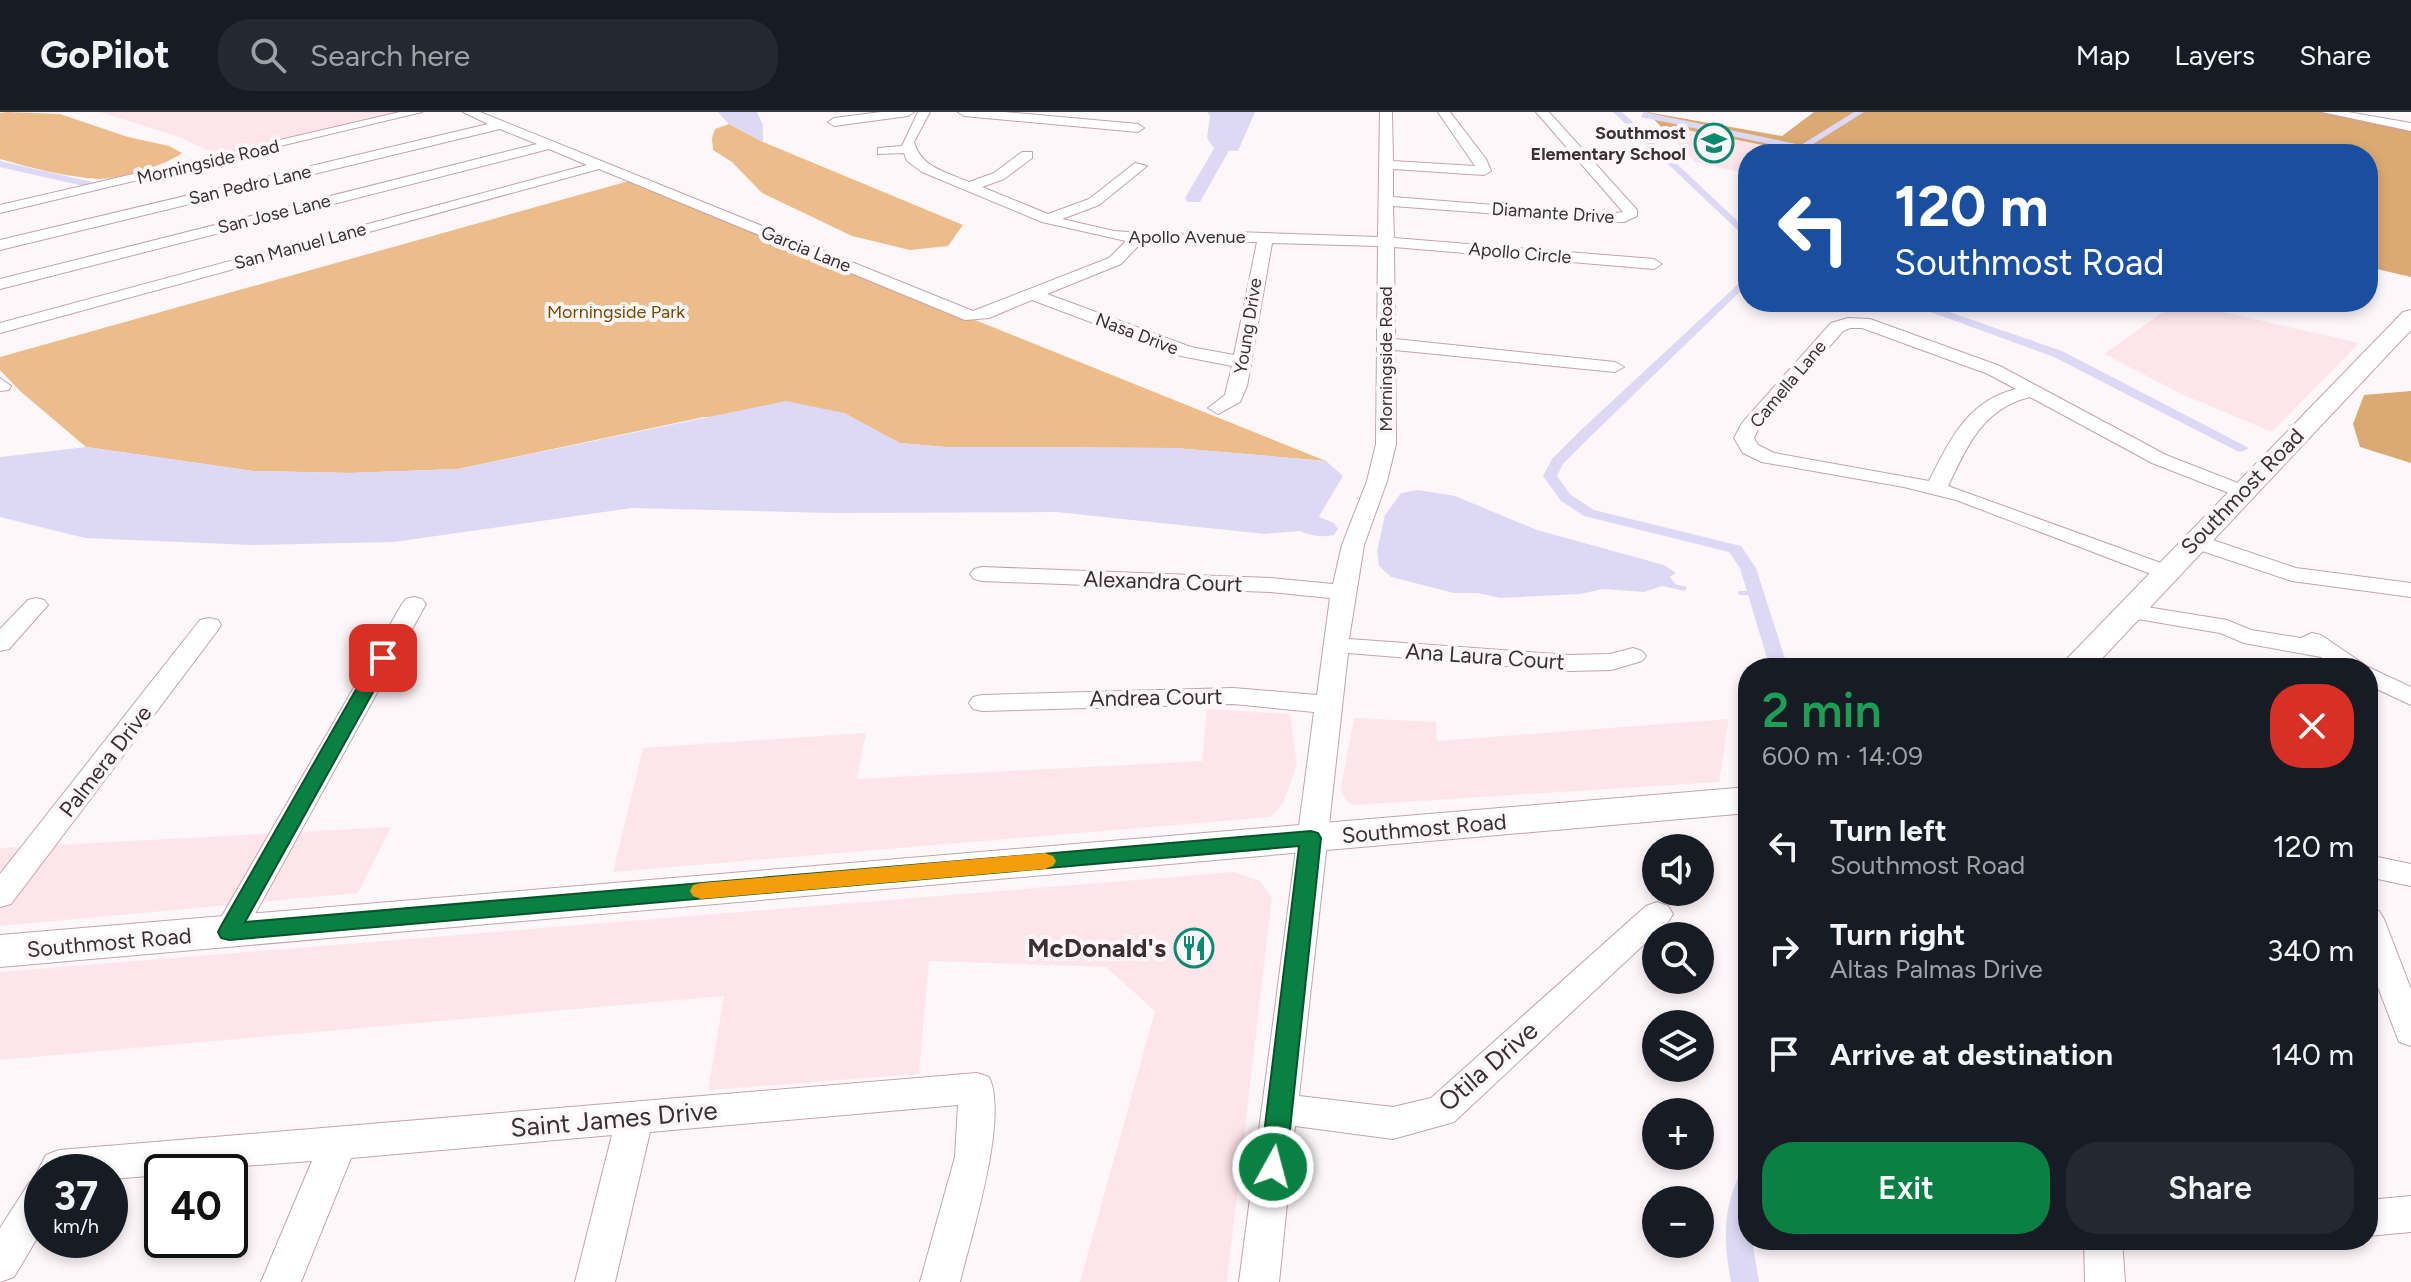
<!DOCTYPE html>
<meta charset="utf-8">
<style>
body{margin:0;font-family:Figtree,sans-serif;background:#242831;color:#f1f3f6;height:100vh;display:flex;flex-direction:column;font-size:30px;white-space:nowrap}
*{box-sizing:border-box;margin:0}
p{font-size:26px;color:#9ea1a6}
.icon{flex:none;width:44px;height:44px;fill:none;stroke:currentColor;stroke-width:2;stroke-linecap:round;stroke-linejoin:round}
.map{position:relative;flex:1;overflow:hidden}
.drawer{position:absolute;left:1738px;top:546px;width:640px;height:592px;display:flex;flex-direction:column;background:#171b24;border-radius:32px;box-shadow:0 4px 12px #0003}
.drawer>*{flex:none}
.guide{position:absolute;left:1738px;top:32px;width:640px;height:168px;border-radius:32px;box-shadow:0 4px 12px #0003;background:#1a4fa0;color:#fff;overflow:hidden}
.buttons{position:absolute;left:1642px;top:722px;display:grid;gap:16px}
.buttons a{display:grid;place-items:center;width:72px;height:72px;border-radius:50%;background:#171b24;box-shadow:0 4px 12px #0003;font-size:40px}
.speed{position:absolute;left:24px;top:1042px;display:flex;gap:16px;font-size:40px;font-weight:700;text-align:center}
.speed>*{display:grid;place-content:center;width:104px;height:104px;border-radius:50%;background:#171b24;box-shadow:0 4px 12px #0003;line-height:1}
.speed small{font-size:20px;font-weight:400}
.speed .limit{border:4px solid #111;border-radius:12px;background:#fff;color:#111}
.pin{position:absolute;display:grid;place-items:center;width:68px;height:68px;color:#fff;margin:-34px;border-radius:16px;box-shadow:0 4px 12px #0006}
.me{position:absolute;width:88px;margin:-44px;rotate:7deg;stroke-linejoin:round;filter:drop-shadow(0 0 6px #0008)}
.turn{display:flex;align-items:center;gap:28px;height:168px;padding:0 24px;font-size:36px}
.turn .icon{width:104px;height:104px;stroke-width:2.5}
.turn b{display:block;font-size:56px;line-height:68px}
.round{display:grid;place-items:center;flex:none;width:84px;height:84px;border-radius:32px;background:#242831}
.overview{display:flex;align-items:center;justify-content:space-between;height:136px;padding:0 24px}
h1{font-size:48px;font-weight:600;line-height:60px;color:#1e9e55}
.primary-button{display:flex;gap:16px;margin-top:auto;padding:16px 24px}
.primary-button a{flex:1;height:92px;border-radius:32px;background:#0b8043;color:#fff;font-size:32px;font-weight:600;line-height:92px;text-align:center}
.primary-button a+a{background:#242831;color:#f1f3f6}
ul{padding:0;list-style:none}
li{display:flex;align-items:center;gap:24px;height:104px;padding:0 24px}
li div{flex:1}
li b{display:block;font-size:30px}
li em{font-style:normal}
header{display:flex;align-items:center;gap:48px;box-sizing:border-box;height:112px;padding:0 40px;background:#171b24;border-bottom:2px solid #363941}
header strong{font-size:38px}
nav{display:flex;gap:44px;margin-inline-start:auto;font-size:28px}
.search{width:560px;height:72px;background:#242831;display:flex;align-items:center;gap:20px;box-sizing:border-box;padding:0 28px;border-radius:32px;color:#9ea1a6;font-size:30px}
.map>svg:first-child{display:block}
.built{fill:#fee5eb}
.green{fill:#ecbd8b}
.forest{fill:#dba973}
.water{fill:#ddd9f5}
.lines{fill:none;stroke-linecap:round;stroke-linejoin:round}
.stream{stroke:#ddd9f5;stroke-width:4}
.canal{fill:#ddd9f5;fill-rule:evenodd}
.river{fill:#ddd9f5;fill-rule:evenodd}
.minor-casing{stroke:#c3a3ac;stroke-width:2}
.major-casing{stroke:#c3a3ac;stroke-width:2}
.minor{fill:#fff;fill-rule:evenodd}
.major{fill:#fff;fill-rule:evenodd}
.route{fill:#0b8043;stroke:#07532c;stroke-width:2}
.slow{fill:#f59e0b}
.labels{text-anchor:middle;stroke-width:8;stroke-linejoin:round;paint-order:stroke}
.far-poi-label{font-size:18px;font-weight:bold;fill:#3c2f33;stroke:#fef7f9;text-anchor:end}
.far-street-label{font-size:18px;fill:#3c2f33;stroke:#fef7f9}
.far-park-label{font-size:18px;fill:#784902;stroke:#fef7f9}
.street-label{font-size:22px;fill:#3c2f33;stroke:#fef7f9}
.near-poi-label{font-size:26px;font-weight:bold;fill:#3c2f33;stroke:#fef7f9;text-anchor:end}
.near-street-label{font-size:26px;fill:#3c2f33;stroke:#fef7f9}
</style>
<header>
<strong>GoPilot</strong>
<div class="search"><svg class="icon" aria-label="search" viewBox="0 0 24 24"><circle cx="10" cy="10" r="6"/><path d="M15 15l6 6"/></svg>Search here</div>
<nav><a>Map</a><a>Layers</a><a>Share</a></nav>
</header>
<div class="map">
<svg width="2411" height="1170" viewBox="0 0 2411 1170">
<rect width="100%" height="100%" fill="#fef7f9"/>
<g class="built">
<polygon points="100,0 403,0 218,43 179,25"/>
<polygon points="1682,17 1808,42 1748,42 1748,62 1695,50 1666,20"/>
<polygon points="2177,190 2180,190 2359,231 2272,320 2184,283 2104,242"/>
<polygon points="1207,597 1290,602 1297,653 1283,691 1270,705 613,760 643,636 866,621 857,667 1202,649"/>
<polygon points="1354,606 1436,610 1437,629 1729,607 1719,670 1355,693 1346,689 1341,676"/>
<polygon points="391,715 358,781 0,814 0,736"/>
<polygon points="1234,760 1260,769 1272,786 1227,1170 1080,1170 1155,899 1106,855 929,849 919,962 708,978 724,884 0,948 0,860"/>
</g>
<g class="green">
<path d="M7,0L60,2L128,25L169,34L182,41C167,53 119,67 99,67C67,65 31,56 0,47V1Z"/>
<polygon points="729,12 763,30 963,113 948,134 910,138 852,124 762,81 732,50 713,38 712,26 715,17"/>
<polygon points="629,69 1326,349 1175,336 945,335 899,331 844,301 704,305 458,357 350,361 253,359 86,335 20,279 0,258 0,245"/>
</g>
<g class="forest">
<polygon points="1647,0 1782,24 1814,0 2330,0 2411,16 2411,165 2368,155 2368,42 1808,42 1682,17 1666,20"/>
<polygon points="2411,279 2411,351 2360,335 2353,312 2364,283"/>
</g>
<g class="water">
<polygon points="718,0 757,0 763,13 763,30 729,12"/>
<polygon points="1207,0 1255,0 1238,39 1215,38 1207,26 1210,4"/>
<polygon points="786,289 844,301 900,331 945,335 1175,336 1326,349 1343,364 1311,418 1265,422 1056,400 833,401 632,396 394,430 251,433 85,426 0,405 0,345 86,335 253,359 350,361 458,357"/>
<polygon points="1418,378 1455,384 1537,418 1664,453 1676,461 1670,465 1675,472 1687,475 1685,479 1662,474 1644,480 1603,477 1580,482 1500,486 1478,481 1454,481 1391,465 1379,454 1377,439 1385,403 1401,381"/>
</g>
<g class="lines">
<polyline class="stream" points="1740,481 1755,481"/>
<g class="canal">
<polygon points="1613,0 1622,0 1748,119 1748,128"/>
<polygon points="1644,0 1801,33 1854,0 1864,0 1802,39 1641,5"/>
<polygon points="0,49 92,70 97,73 92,76 0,55"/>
<polygon points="1748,163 1748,172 1592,323 1563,352 1557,364 1571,383 1594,398 1741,434 1756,456 1788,556 1770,556 1740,456 1729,440 1584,404 1561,389 1543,364 1552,347 1582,317"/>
<polygon points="1903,190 1920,190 2062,239 2249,336 2242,340 2237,339 2054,245"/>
<path d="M1748,1060V1128H1752L1759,1170H1731C1724,1132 1722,1100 1739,1064Z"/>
</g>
<g class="river">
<polygon points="1223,0 1237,0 1231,35 1200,90 1188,90 1185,86 1215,35"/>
<path d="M1276,387L1334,411L1338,417L1334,423C1309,429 1287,412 1267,401L1263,395L1267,389Z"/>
</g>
<defs>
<g id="minor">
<polygon points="400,0 422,0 0,101 0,93"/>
<path d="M463,0H480L973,199L1109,146L1126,129L1042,110L922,60L907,49L904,41L878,42V36L902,34L918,0H930L914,30C921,56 947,60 969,70L994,61L1022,40H1032V46L1004,67L982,75L1048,102L1089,87L1135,51L1147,54L1099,93L1062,107L1114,119L1171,123L1236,120L1378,125L1380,0H1392L1393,49L1475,54L1438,0H1450L1486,47L1491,59L1484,63L1393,57V85L1608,102L1623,100L1536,0H1549L1637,98V104L1624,110H1608L1393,94L1394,126L1654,147L1662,152L1654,157L1394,135L1395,227L1615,250L1624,255L1615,260L1395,238L1396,332L1387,369L1364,433L1349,527L1569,543L1610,542L1633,536L1642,539L1646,544L1642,549L1611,558L1569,559L1348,541L1299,984L1393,995L1431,986L1646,794L1657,790L1668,794L1673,802L1668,810L1454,1010L1393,1027L1295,1014L1279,1170H1239L1314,600L1233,592L982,599L973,597L969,591L973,585L982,583L1233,576L1317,583L1330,486L1270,480L982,469L974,467L970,462L974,457L982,455L1270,466L1333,472L1342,433L1367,369L1376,332L1378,134L1272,131L1247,274L1240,290L1218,302L1208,296L1225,283L1232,254L1181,244L1032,188L989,206L965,208L599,57L0,221V211L587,53L549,37L0,177V167L537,32L500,17L0,138V128L488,12ZM1142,130H1257L1234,243L1191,235L1047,182L1121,152Z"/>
<polygon points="881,0 914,0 908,4 834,14 828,10 834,6"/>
<polygon points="958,0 1004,0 1138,12 1144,16 1138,20 964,4"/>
<polygon points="2322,0 2348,0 2411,11 2411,19"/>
<path d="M1848,206L1870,207L2000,254L2166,343L2248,375L2252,379L2241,385L2234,383L2152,351L2030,285C1982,297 1968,333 1948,374L2172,455L2176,460L2172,465L2164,467L1956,388L1904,375L1762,350L1743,341L1734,326L1742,311L1831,211ZM1850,216H1862L1988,262L2016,277C1967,289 1950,328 1929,369L1774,341L1758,333L1754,326L1758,317L1843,219Z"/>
<polygon points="0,266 11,274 9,278 0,279"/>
<polygon points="2195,422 2296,456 2411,471 2411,485 2292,469 2187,434 2184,429"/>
<polygon points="414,485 422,487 426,492 240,829 229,832 218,829 213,820 218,811 402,492 406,487"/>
<polygon points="36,486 44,488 48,493 9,537 0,539 0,517 28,488"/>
<polygon points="2128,492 2227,508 2251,518 2301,526 2312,521 2321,523 2368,555 2411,575 2411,593 2368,573 2368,556 2339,556 2321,545 2244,531 2220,521 2120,504 2116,499 2120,494"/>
<polygon points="209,506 218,508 221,513 218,518 11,792 0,795 0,762 200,508"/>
<polygon points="2368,743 2411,752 2411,774 2368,765"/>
<polygon points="2368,795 2379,799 2384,807 2411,877 2411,934 2399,930 2368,849"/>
<path d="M977,961L989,965C1009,1006 971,1124 960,1170H920L955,1045L958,993L650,1020L615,1170H575L612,1023L351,1046L301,1170H261L312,1049L162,1060V1063L110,1067V1060H42V1118L14,1165L0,1170V1116L29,1071L40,1066L37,1060L46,1043L59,1038Z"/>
<polygon points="2411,1084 2411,1120 2368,1124 2368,1088"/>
<polygon points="2084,1128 2122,1128 2125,1170 2085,1170"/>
</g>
<g id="major">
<polygon points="2411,198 2411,218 2093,556 2058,556 2403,200"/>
<polygon points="1748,675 1748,701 0,855 0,823"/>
</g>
</defs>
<use href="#minor" class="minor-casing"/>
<use href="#major" class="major-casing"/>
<use href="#minor" class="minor"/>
<use href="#major" class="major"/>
</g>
<polygon class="route" points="383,541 392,546 245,810 1311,719 1318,721 1321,726 1286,1055 1282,1063 1273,1067 1264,1063 1260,1055 1299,734 229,828 221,826 218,820 221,814 374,546"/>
<polygon class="slow" points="1045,741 1053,744 1056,749 1053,754 1045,757 701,787 693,784 690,779 693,773 701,771"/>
<defs>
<symbol id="school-ring" viewBox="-11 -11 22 22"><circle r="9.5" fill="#fef7f9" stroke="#098a6e" stroke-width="1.5"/><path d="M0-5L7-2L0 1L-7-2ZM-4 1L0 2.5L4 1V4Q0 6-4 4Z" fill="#098a6e"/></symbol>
<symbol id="restaurant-ring" viewBox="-11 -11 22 22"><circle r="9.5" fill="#fef7f9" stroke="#098a6e" stroke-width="1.5"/><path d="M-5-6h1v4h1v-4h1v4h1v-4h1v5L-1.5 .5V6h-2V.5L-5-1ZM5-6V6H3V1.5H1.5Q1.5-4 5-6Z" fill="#098a6e"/></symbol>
</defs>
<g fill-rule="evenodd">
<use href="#school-ring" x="1692" y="9" width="44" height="44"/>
<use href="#restaurant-ring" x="1172" y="814" width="44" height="44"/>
</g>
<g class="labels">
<g class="far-poi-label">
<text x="1686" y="27">Southmost<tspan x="1686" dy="21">Elementary School</tspan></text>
</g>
<g class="far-street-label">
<text transform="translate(208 50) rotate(-13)" y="6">Morningside Road</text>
<text transform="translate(250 73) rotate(-13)" y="6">San Pedro Lane</text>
<text transform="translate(1553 101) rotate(4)" y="6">Diamante Drive</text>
<text transform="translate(274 102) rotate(-14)" y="6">San Jose Lane</text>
<text x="1187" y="131">Apollo Avenue</text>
<text transform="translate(300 134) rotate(-15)" y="6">San Manuel Lane</text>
<text transform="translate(806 137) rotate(22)" y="6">Garcia Lane</text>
<text transform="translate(1520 141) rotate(5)" y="6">Apollo Circle</text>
<text transform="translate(1248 214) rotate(-81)" y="6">Young Drive</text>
<text transform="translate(1137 222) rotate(21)" y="6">Nasa Drive</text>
<text transform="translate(1386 247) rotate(-90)" y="6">Morningside Road</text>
<text transform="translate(1788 272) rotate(-50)" y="6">Camella Lane</text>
</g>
<g class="far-park-label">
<text x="616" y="206">Morningside Park</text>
</g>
<g class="street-label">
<text transform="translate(2242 379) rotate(-46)" y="8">Southmost Road</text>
<text transform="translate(1163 469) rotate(2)" y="8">Alexandra Court</text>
<text transform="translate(1485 544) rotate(4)" y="8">Ana Laura Court</text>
<text transform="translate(1156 585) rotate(-1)" y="8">Andrea Court</text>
<text transform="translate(105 649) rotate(-52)" y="8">Palmera Drive</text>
<text transform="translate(1424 716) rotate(-5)" y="8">Southmost Road</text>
<text transform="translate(109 830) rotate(-5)" y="8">Southmost Road</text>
</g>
<g class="near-poi-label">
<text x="1166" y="845">McDonald's</text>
</g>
<g class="near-street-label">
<text transform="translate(1488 954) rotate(-41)" y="9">Otila Drive</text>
<text transform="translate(614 1007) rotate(-5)" y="9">Saint James Drive</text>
</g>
</g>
</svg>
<div class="buttons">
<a><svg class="icon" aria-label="sound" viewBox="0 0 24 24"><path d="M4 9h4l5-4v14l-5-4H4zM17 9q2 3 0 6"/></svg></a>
<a><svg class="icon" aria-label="search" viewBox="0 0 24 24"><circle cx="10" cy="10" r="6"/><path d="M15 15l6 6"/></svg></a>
<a><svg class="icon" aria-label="layers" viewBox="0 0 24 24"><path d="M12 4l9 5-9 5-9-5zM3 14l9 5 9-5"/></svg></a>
<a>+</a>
<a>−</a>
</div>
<div class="speed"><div>37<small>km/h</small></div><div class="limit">40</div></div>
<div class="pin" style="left:383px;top:546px;background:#d93025"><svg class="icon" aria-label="arrive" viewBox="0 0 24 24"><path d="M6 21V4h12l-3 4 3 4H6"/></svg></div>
<svg class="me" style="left:1273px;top:1055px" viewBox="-20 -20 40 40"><circle r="17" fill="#0b8043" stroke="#fff" stroke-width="3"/><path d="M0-11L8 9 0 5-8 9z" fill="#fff"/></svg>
<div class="guide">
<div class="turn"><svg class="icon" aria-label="left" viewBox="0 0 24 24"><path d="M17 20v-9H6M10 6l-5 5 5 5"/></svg><div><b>120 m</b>Southmost Road</div></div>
</div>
<section class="drawer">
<div class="overview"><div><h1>2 min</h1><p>600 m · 14:09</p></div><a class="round" style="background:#d93025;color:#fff"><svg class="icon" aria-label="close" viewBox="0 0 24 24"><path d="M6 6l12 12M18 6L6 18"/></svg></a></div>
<ul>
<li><svg class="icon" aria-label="left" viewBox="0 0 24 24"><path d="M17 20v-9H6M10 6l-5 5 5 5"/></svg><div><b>Turn left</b><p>Southmost Road</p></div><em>120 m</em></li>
<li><svg class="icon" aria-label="right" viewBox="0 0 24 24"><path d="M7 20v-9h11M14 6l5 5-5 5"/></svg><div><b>Turn right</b><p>Altas Palmas Drive</p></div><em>340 m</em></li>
<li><svg class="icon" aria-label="arrive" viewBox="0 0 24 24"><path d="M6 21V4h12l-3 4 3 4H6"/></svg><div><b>Arrive at destination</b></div><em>140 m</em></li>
</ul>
<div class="primary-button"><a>Exit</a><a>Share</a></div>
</section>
</div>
